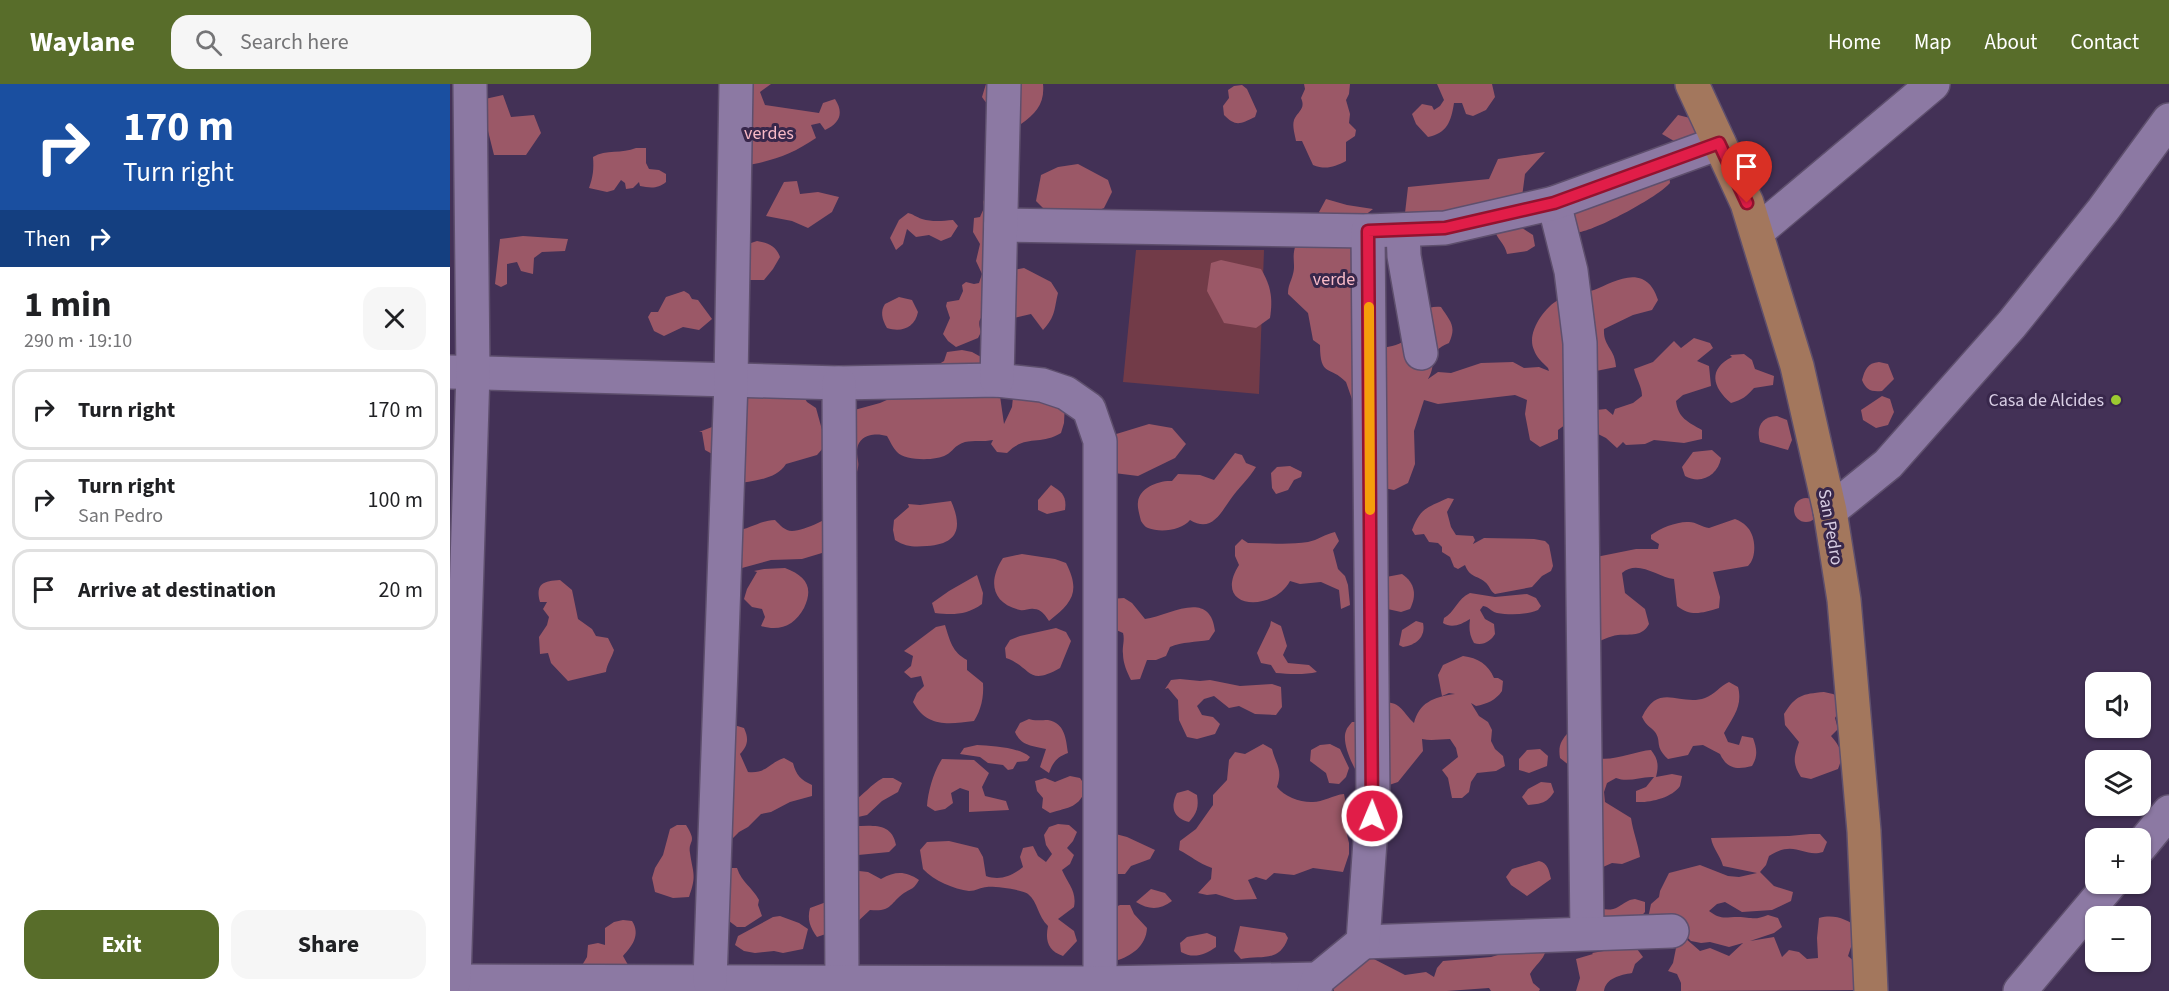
<!DOCTYPE html>
<meta charset="utf-8">
<style>
body{margin:0;font-family:"Source Sans 3",sans-serif;background:#f6f6f6;color:#202124;height:100vh;display:flex;flex-direction:column;font-size:22px;white-space:nowrap}
*{box-sizing:border-box;margin:0}
p{font-size:20px;color:#757577}
.icon{flex:none;width:33px;height:33px;fill:none;stroke:currentColor;stroke-width:2;stroke-linecap:round;stroke-linejoin:round}
.map{position:relative;flex:1;overflow:hidden}
.panel{display:flex;flex-direction:column;background:#fff;width:450px}
.panel>*{flex:none}
.hud{background:#1a4fa0;color:#fff;overflow:hidden}
.buttons{position:absolute;left:1635px;top:588px;display:grid;gap:12px}
.buttons a{display:grid;place-items:center;width:66px;height:66px;border-radius:12px;background:#fff;box-shadow:0 2px 4px #0004;font-size:30px}
.pin{position:absolute;display:grid;place-items:center;width:51px;height:51px;color:#fff;margin:-62px -26px;border-radius:50% 50% 50% 0;rotate:-45deg;box-shadow:0 0 6px #0007}
.pin .icon{rotate:45deg}
.me{position:absolute;width:66px;margin:-33px;rotate:1deg;stroke-linejoin:round;filter:drop-shadow(0 0 4px #0008)}
.turn{display:flex;align-items:center;gap:21px;height:126px;padding:0 24px;font-size:27px}
.turn .icon{width:78px;height:78px;stroke-width:2.5}
.turn b{display:block;font-size:42px;line-height:51px}
.then{display:flex;align-items:center;height:57px;padding:0 24px;background:#0003;gap:12px;font-size:22px}
.round{display:grid;place-items:center;flex:none;width:63px;height:63px;border-radius:18px;background:#f6f6f6}
.summary{display:flex;align-items:center;justify-content:space-between;height:102px;padding:0 24px}
h1{font-size:36px;font-weight:700;line-height:45px}
.primary-button{display:flex;gap:12px;margin-top:auto;padding:12px 24px}
.primary-button a{flex:1;height:69px;border-radius:18px;background:#586d2a;color:#fff;font-size:24px;font-weight:700;line-height:69px;text-align:center}
.primary-button a+a{background:#f6f6f6;color:#202124}
ul{padding:0;list-style:none}
li{display:flex;align-items:center;gap:18px;height:81px;margin:0 12px 9px;padding:0 12px;border:3px solid #e0e0e0;border-radius:18px}
li div{flex:1}
li b{display:block;font-size:22px}
li em{font-style:normal}
header{display:flex;align-items:center;gap:36px;box-sizing:border-box;height:84px;padding:0 30px;background:#586d2a;color:#fff}
header strong{font-size:28px}
nav{display:flex;gap:33px;margin-inline-start:auto;font-size:21px}
.search{width:420px;height:54px;background:#f6f6f6;display:flex;align-items:center;gap:15px;box-sizing:border-box;padding:0 21px;border-radius:18px;color:#757577;font-size:22px}
main{display:flex;flex:1;min-height:0}
.map>svg:first-child{display:block}
.green{fill:#723b48}
.forest{fill:#9b5867}
.lines{fill:none;stroke-linecap:round;stroke-linejoin:round}
.minor-casing{stroke:#5e4f6d;stroke-width:36}
.major-casing{stroke:#5e4f6d;stroke-width:36}
.minor{stroke:#8c79a3;stroke-width:33}
.major{stroke:#a3775d;stroke-width:33}
.route-casing{stroke:#92132f;stroke-width:15}
.route{stroke:#e11d48;stroke-width:10}
.slow{stroke:#f59e0b;stroke-width:10}
.poi-dot{fill:#9cca31;stroke:#38274b;stroke-width:2}
.labels{text-anchor:middle;stroke-width:6;stroke-linejoin:round;paint-order:stroke}
.park-label{font-size:18px;fill:#f8bac7;stroke:#38274b}
.poi-label{font-size:18px;fill:#d8cee4;stroke:#38274b;text-anchor:end}
.street-label{font-size:18px;fill:#d8cee4;stroke:#38274b}
</style>
<header>
<strong>Waylane</strong>
<div class="search"><svg class="icon" aria-label="search" viewBox="0 0 24 24"><circle cx="10" cy="10" r="6"/><path d="M15 15l6 6"/></svg>Search here</div>
<nav><a>Home</a><a>Map</a><a>About</a><a>Contact</a></nav>
</header>
<main>
<section class="panel">
<div class="hud">
<div class="turn"><svg class="icon" aria-label="right" viewBox="0 0 24 24"><path d="M7 20v-9h11M14 6l5 5-5 5"/></svg><div><b>170 m</b>Turn right</div></div>
<div class="then">Then<svg class="icon" aria-label="right" viewBox="0 0 24 24"><path d="M7 20v-9h11M14 6l5 5-5 5"/></svg></div>
</div>
<div class="summary"><div><h1>1 min</h1><p>290 m · 19:10</p></div><a class="round"><svg class="icon" aria-label="close" viewBox="0 0 24 24"><path d="M6 6l12 12M18 6L6 18"/></svg></a></div>
<ul>
<li><svg class="icon" aria-label="right" viewBox="0 0 24 24"><path d="M7 20v-9h11M14 6l5 5-5 5"/></svg><div><b>Turn right</b></div><em>170 m</em></li>
<li><svg class="icon" aria-label="right" viewBox="0 0 24 24"><path d="M7 20v-9h11M14 6l5 5-5 5"/></svg><div><b>Turn right</b><p>San Pedro</p></div><em>100 m</em></li>
<li><svg class="icon" aria-label="arrive" viewBox="0 0 24 24"><path d="M6 21V4h12l-3 4 3 4H6"/></svg><div><b>Arrive at destination</b></div><em>20 m</em></li>
</ul>
<div class="primary-button"><a>Exit</a><a>Share</a></div>
</section>
<div class="map">
<svg width="1719" height="907" viewBox="0 0 1719 907">
<rect width="100%" height="100%" fill="#433156"/>
<polygon class="green" points="686,166 814,166 809,310 673,298"/>
<g class="forest">
<path d="M297,0H321L310,8L315,21L369,29L373,19L385,15C394,29 390,39 375,46L370,39L361,41L366,54C341,71 322,77 293,82Z"/>
<path d="M536,0H593C595,19 586,30 571,40C554,28 544,31 532,13Z"/>
<path d="M854,0H900L899,10L896,16L900,30L899,39L906,46L905,52L896,58V77C884,83 876,86 863,81L852,57H846C845,51 842,42 844,36C848,27 856,25 851,14L855,5Z"/>
<path d="M987,0H1042L1045,13L1036,26L1023,32L1016,30L1012,19H1004C1001,38 997,49 978,53L966,40L962,30L972,20L982,22L984,26L990,22L994,16Z"/>
<path d="M792,1L797,5L807,27L805,33C790,40 786,43 774,31L773,22L779,14L778,6L784,2Z"/>
<polygon points="53,11 61,33 84,31 91,49 76,71 44,71 36,39 35,15"/>
<polygon points="1228,31 1248,36 1241,67 1212,50"/>
<path d="M186,64H196V79L199,85L209,86L216,90V98C208,105 200,104 190,102L189,98L183,104L176,105L175,99L171,96L164,106L157,108L139,104C143,93 144,85 143,73C156,65 172,70 186,64Z"/>
<polygon points="1095,68 1075,90 1072,113 1002,135 955,129 958,103 1039,95 1048,75"/>
<polygon points="628,80 658,96 662,108 654,124 630,134 597,128 586,117 591,91 608,83"/>
<path d="M1219,89L1220,99C1208,113 1148,145 1130,148C1124,148 1121,146 1116,144L1130,113Z"/>
<polygon points="347,97 350,110 368,108 389,113 382,128 358,144 342,137 316,132 334,98"/>
<path d="M536,112L540,226C530,233 527,236 531,248L528,254L506,263L498,257L493,250L500,234L496,222L497,218L509,216L513,207L512,201L516,198L524,200L529,199L532,190L526,177L530,160L523,148L524,134L530,133L534,124L533,118Z"/>
<polygon points="876,115 897,121 923,125 891,150 869,128"/>
<path d="M458,129C463,130 466,133 472,135C482,138 492,137 503,136L508,142L501,153L491,157L479,151L466,153L457,145L453,160L446,166L440,154L449,136Z"/>
<path d="M1066,140L1083,151L1085,162L1077,167L1057,170C1055,160 1047,155 1044,145Z"/>
<polygon points="73,152 118,155 115,167 92,168 84,174 83,190 71,187 67,178 57,180 57,200 51,203 45,200 50,155"/>
<path d="M307,157C318,159 326,162 330,173L323,185L314,196H297L298,160Z"/>
<path d="M913,159L928,265C937,263 948,262 955,256C971,242 963,221 991,223C1000,237 1007,242 999,259C976,268 988,279 978,295L988,288L1001,289L1031,279L1063,278L1074,284L1089,283L1099,287L1098,284C1093,279 1086,273 1084,266C1076,249 1094,224 1108,216C1119,210 1132,210 1144,206C1158,201 1176,189 1192,195C1201,199 1205,207 1208,216L1202,226L1183,231L1154,245C1153,263 1165,264 1166,283L1121,292L1127,332L1108,346V355L1090,363L1080,356L1075,330L1077,316L1065,311L988,320L974,316L964,347L965,380L958,399L944,406L933,404L896,298C880,281 870,294 870,261L863,256L858,229L838,210C838,201 841,198 843,190C846,179 841,174 846,160Z"/>
<path d="M771,176L811,185C821,202 823,214 820,234L806,244L774,239L757,207L761,179Z"/>
<path d="M574,184L601,198L608,209C604,225 606,232 593,246L581,230L560,235L563,186Z"/>
<polygon points="234,207 239,210 242,215 248,216 262,235 249,246 233,243 214,252 204,247 198,233 201,228 208,228 216,213"/>
<path d="M449,213L462,216L468,228C465,243 452,249 437,244C432,236 430,227 435,220Z"/>
<path d="M1244,254L1260,259L1263,264L1247,277L1259,282L1261,302L1233,311L1226,317C1228,334 1238,338 1252,346V355L1234,359L1204,356L1195,360L1176,361L1173,358L1167,364L1156,354L1140,346L1146,326L1156,325L1163,331L1165,325L1183,319L1192,312C1192,302 1186,295 1184,285L1203,278L1224,257L1231,264Z"/>
<path d="M512,266L522,268L531,273L528,293L550,312L554,340L562,323L563,313L615,318L614,339L611,349C590,362 575,350 557,369L547,368L541,360L543,356C533,358 524,356 515,358C503,362 504,367 496,371C486,377 455,377 447,368C443,364 440,357 437,352C424,348 407,351 407,368C407,377 410,377 407,388L397,391L386,331L430,319L439,315L446,307L494,277L497,268Z"/>
<path d="M1294,270L1302,276L1305,285L1324,292L1323,301L1304,304C1297,312 1292,316 1281,319C1262,303 1258,285 1282,273L1280,271Z"/>
<path d="M1429,278L1438,280L1444,295L1432,307C1421,308 1416,306 1412,296C1415,286 1417,279 1429,278Z"/>
<path d="M346,300L357,318L366,324L374,353V363L367,371L336,380C326,396 302,397 284,400L264,371L255,366L252,348H249L262,343L304,304Z"/>
<polygon points="1432,312 1440,315 1444,328 1438,341 1426,344 1413,336 1411,326"/>
<path d="M1327,332L1337,336L1342,356L1338,366L1310,358C1306,343 1311,333 1327,332Z"/>
<polygon points="699,340 722,344 736,360 725,374 688,392 664,389 663,351"/>
<path d="M1262,366L1271,374C1268,391 1251,401 1235,392L1232,383L1243,368Z"/>
<path d="M785,369L792,371L796,379L806,383C799,395 788,404 780,416C770,430 761,449 740,436C732,446 711,449 698,444C695,443 693,440 691,437C690,432 687,424 688,418C689,404 709,396 722,397L728,390L750,391L764,396Z"/>
<polygon points="840,382 852,388 851,393 844,396 838,406 826,410 822,404 821,389 827,383"/>
<path d="M601,401C612,408 617,412 615,426L597,430L588,426V416Z"/>
<circle cx="1356" cy="426" r="12"/>
<path d="M998,414L1004,415L997,428L1001,443L1006,451L1023,452L1025,456L1023,460L1034,454L1084,455L1095,457L1099,461L1101,471L1103,482L1101,487L1092,492L1082,503L1045,510C1040,507 1040,502 1035,498C1027,491 1020,494 1015,481L1008,485L1004,483L1000,473L992,468V463L988,459L979,458L974,450L965,451L962,446C971,423 977,424 998,414Z"/>
<path d="M501,417C513,444 508,460 477,462C464,463 456,463 445,456L443,446L444,436L459,423L458,420L470,421Z"/>
<path d="M394,426L387,456L372,469L352,475L321,476L281,487L285,447C300,445 311,436 325,436C330,441 335,447 342,447C356,447 381,432 394,426Z"/>
<path d="M1285,435C1290,437 1294,439 1298,444C1306,453 1307,474 1298,482L1263,488L1270,513L1269,524C1252,529 1241,533 1227,522L1224,495C1207,493 1188,475 1172,489L1175,509L1195,525L1199,540C1192,553 1181,550 1168,551C1159,552 1151,557 1143,560L1146,473L1186,465H1208L1209,460L1201,455V451C1210,444 1228,437 1239,438C1246,438 1252,443 1259,444Z"/>
<path d="M885,448L889,457L883,466L888,485L895,492L898,501L900,521L891,525L889,506L871,498L850,500L840,497C823,529 761,526 789,481L785,472V462L792,455L798,459C818,459 839,461 858,458C868,456 875,450 885,448Z"/>
<path d="M572,470L605,475L616,479C631,508 622,519 599,537C595,531 591,525 584,525C579,524 575,527 570,526C541,519 538,497 553,474Z"/>
<path d="M335,484C356,492 364,503 354,524C345,541 330,548 311,542L315,533L312,525L302,523L294,515L297,505L307,488L304,487L314,485Z"/>
<path d="M952,490C965,499 967,511 960,525L951,528L915,520L936,493Z"/>
<path d="M527,491L533,509L532,520C517,531 503,531 485,529L482,519L499,507Z"/>
<path d="M110,496L122,506L128,535L142,545L146,552L158,554L164,566C162,574 157,579 156,588L118,597L101,579L98,569L90,570L89,553L97,541L99,533L93,525L97,518H90C85,499 94,497 110,496Z"/>
<path d="M1020,509L1045,513L1077,510L1086,514L1091,522L1088,526C1076,531 1059,531 1047,529C1040,527 1040,523 1033,522L1030,526L1035,535L1044,540L1045,550C1041,557 1033,562 1024,559C1019,551 1019,544 1020,535C1012,540 1002,545 993,539L994,534C1005,528 1007,515 1020,509Z"/>
<path d="M674,514L682,519L695,535C719,532 760,504 765,547L759,556C746,558 732,558 720,563L716,572L706,576H697L690,595L681,596C677,588 673,579 673,570C672,562 675,557 673,549L664,545L660,515Z"/>
<path d="M821,537L831,542L837,562L833,571L838,579L859,581L867,588C855,591 838,590 826,589L821,581L811,579L807,569L820,542Z"/>
<path d="M966,537L973,539C976,553 966,561 953,563L949,561L952,546Z"/>
<path d="M495,541C500,557 502,568 517,576V586L533,599C534,613 531,626 524,637C499,640 477,644 463,618L467,609L474,602L471,592L461,594L454,588L461,582L463,572L454,567L486,543Z"/>
<path d="M606,544L616,548L621,557L610,584C577,603 582,583 556,574L555,564L560,556L570,552Z"/>
<path d="M1013,572C1028,574 1038,580 1044,594H1048L1053,597L1052,607C1046,616 1037,620 1026,622L1021,619L1029,632L1038,638L1042,646L1041,657L1045,665L1053,672L1055,682L1046,687L1027,689L1021,698L1019,708L1012,714H1002L998,694L992,686L1008,673L1006,664L1000,655C990,655 982,657 972,655L973,667L948,698L939,701L911,695C904,685 891,659 896,647C897,643 900,641 902,638H922L930,620C950,615 951,627 964,639C969,619 983,613 1005,610L999,609L992,612L988,591L993,581Z"/>
<polygon points="730,595 750,597 760,596 790,602 822,600 831,603 832,623 826,631 805,630 789,622 779,624 764,612 754,615 747,622 752,631 763,633 770,640 765,650 747,655 737,653 729,636 728,616 718,604 715,605 721,596"/>
<path d="M1279,598L1288,603C1293,622 1283,633 1274,649L1278,658L1289,661L1292,652L1303,654C1307,665 1308,672 1302,682C1287,686 1277,685 1270,670L1253,661L1243,662L1238,671L1218,675C1204,662 1212,658 1205,648C1200,642 1197,643 1192,633C1209,597 1230,623 1255,614C1264,611 1270,602 1279,598Z"/>
<path d="M1374,608L1383,610L1392,615L1390,625L1385,634L1388,645L1381,652C1391,663 1394,671 1388,685L1361,695L1351,693C1342,679 1344,673 1349,658L1335,641L1334,630C1346,611 1352,610 1374,608Z"/>
<path d="M579,635C583,637 592,636 598,636C615,639 616,655 618,669C607,673 603,678 599,689L590,683L596,665C582,662 571,662 565,648L570,639Z"/>
<path d="M284,641L294,644C299,655 298,661 290,670L298,688C316,690 319,679 334,674L343,679C346,691 351,696 362,701V712L340,718L321,728L311,730L298,743L289,748L282,755L281,764Z"/>
<path d="M1119,648C1126,654 1141,671 1148,674C1161,678 1186,667 1201,666C1208,675 1209,681 1206,693L1222,690L1232,692C1232,693 1230,702 1230,702C1222,714 1199,719 1186,718V707L1196,703L1204,693C1191,692 1179,699 1166,694L1157,699L1154,708L1155,718L1181,734C1183,748 1188,759 1190,773L1172,780L1162,779L1153,783L1133,787L1132,738L1118,725L1125,686L1110,674C1108,662 1111,656 1119,648Z"/>
<path d="M813,660L822,665C826,681 833,685 827,703C834,712 849,718 861,718C871,719 883,711 894,710L896,720L894,739L899,759V770L893,788L863,784L844,791L824,789L816,796L806,793L798,796L807,815L785,816L766,810L757,811L748,809L761,795L762,784C748,779 741,772 729,766L730,757L746,745L763,721V711L777,696L779,676L785,668L795,670Z"/>
<polygon points="880,660 890,665 899,684 896,693 889,700 879,699 876,689 860,677 861,666 870,661"/>
<path d="M527,661C541,662 569,663 580,673L577,677L567,678L563,685L558,686L553,681L538,679L530,673L510,670L514,664Z"/>
<polygon points="1090,665 1098,672 1097,682 1079,689 1069,686 1069,675 1077,666"/>
<path d="M492,675L524,676L539,689L532,703L535,712L556,717L559,726L519,728V707L510,704L501,709L503,719L495,725L485,727L477,722C478,707 484,687 492,675Z"/>
<path d="M620,692L630,694L636,703C630,724 619,723 600,729L592,724L593,714L587,707L585,697L595,694L605,698Z"/>
<path d="M433,694H443L452,699L448,708L432,717L417,731L408,733L400,727L403,717C413,712 421,700 433,694Z"/>
<path d="M1091,698L1101,699L1104,708C1097,719 1091,720 1078,721L1072,713L1078,705Z"/>
<path d="M738,706L747,711C749,723 747,729 739,738C723,734 720,723 727,709Z"/>
<path d="M608,740L619,741L627,748L623,757L617,764L624,771L620,780L612,786C618,800 627,807 624,823L608,835L624,847L627,857L613,872C598,867 595,857 598,842C588,833 588,818 578,810C574,806 544,802 537,803C531,803 526,807 519,807C504,805 484,797 473,785L470,766L477,758L499,757L528,764L533,773L536,792C550,797 562,792 573,783L570,773L573,764L583,762L588,772L596,778L602,770L596,761L594,751L599,743Z"/>
<path d="M227,741H236C248,760 238,755 240,769C243,790 247,791 239,813L223,814L205,808L202,794L205,784L213,771L220,745Z"/>
<path d="M404,742C422,742 442,738 446,761L439,768L398,772Z"/>
<polygon points="658,748 677,753 705,766 700,775 681,782 675,790 665,790"/>
<path d="M1360,750H1370L1377,758L1373,768C1353,774 1345,755 1319,772L1316,781L1310,788L1324,802L1343,808L1341,817L1322,826L1292,828L1275,818L1267,820L1259,827C1271,836 1274,833 1288,833C1301,833 1304,837 1318,831L1328,834L1332,843L1324,849L1300,857L1324,853L1332,873L1339,866L1349,868L1357,875L1368,874L1367,854L1369,834C1385,830 1396,835 1409,844V855L1401,863L1398,872L1406,879L1409,906L1231,907V899L1227,890L1218,887L1223,879L1227,859L1235,854L1250,867L1260,864L1279,872L1293,859L1279,863L1260,858L1251,859L1241,857L1234,850L1197,839L1201,820L1209,813L1210,807L1219,789L1250,781L1278,792L1289,793L1307,789L1273,782C1270,771 1263,765 1261,754L1339,752Z"/>
<path d="M1089,777C1098,779 1099,787 1101,795L1077,812L1061,801L1056,793L1062,785Z"/>
<path d="M281,784H287C292,799 302,803 309,816L308,821L312,832L295,843H287L279,837L276,787Z"/>
<path d="M409,787L418,788L431,795C446,787 455,787 469,796C463,806 462,804 454,809C439,820 442,828 420,826L405,840L367,853C360,843 357,836 360,824L379,817L399,790Z"/>
<path d="M701,805L715,809L722,817C710,826 699,826 686,818Z"/>
<path d="M1185,815L1195,818V828L1182,842L1164,846L1131,816C1142,821 1156,830 1168,823C1175,819 1177,816 1185,815Z"/>
<path d="M670,821H680L684,830L697,844C696,862 682,872 665,877L661,825Z"/>
<polygon points="330,832 349,839 358,845 353,865 333,869 324,867 305,869 294,867 285,861 288,852 323,833"/>
<path d="M173,836L182,837C191,851 182,862 173,872L182,888H128L137,873L138,861L148,859L155,861V844L164,838Z"/>
<path d="M790,842L830,848L835,849L838,854C829,879 812,871 791,875L784,867Z"/>
<path d="M757,849L766,853V863C755,871 743,875 731,868L730,859L737,853Z"/>
<path d="M1165,865H1187L1193,873L1185,880L1182,889C1170,891 1156,894 1154,907H1126L1130,894L1126,875L1143,870L1142,869Z"/>
<path d="M1096,866C1093,877 1085,881 1080,890L1083,899L1090,905L1089,907H1041L1039,904L997,907H884L881,897L918,872L955,891L976,888L984,893L987,884L993,877L1041,873L1061,867Z"/>
</g>
<g class="lines">
<defs>
<g id="minor">
<polyline points="1104,119 1121,187 1130,259 1137,849"/>
<polyline points="551,141 918,147 995,144 1104,119 1269,59"/>
<polyline points="953,146 954,172 971,269"/>
<polyline points="1307,148 1483,0"/>
<polyline points="0,288 389,299 547,296 592,301 616,309 639,325 650,357 650,899"/>
<polyline points="547,296 554,0"/>
<polyline points="389,299 392,898"/>
<polyline points="1380,427 1438,380 1562,240 1653,126 1719,36"/>
<polyline points="1690,763 1719,728"/>
<polyline points="913,858 1222,847"/>
<polyline points="0,897 650,899 868,895"/>
<polyline points="4,897 23,288 20,0"/>
<polyline points="260,897 281,297 286,0"/>
<polyline points="864,907 868,895 913,858 923,714 918,147"/>
<polyline points="1570,907 1660,800"/>
</g>
<polyline id="major" points="1242,0 1297,119 1347,282 1380,427 1394,516 1414,747 1421,907"/>
</defs>
<use href="#minor" class="minor-casing"/>
<use href="#major" class="major-casing"/>
<use href="#minor" class="minor"/>
<use href="#major" class="major"/>
</g>
<g class="lines">
<defs>
<polyline id="route" points="922,732 918,147 995,144 1104,119 1269,59 1297,119"/>
</defs>
<use href="#route" class="route-casing"/>
<use href="#route" class="route"/>
<polyline class="slow" points="919,223 920,426"/>
</g>
<circle class="poi-dot" cx="1666" cy="316" r="6"/>
<g class="labels">
<g class="park-label">
<text x="319" y="55">verdes</text>
<text x="884" y="201">verde</text>
</g>
<g class="poi-label">
<text x="1654" y="322">Casa de Alcides</text>
</g>
<g class="street-label">
<text transform="translate(1381 443) rotate(80)" y="6">San Pedro</text>
</g>
</g>
</svg>
<div class="buttons">
<a><svg class="icon" aria-label="sound" viewBox="0 0 24 24"><path d="M4 9h4l5-4v14l-5-4H4zM17 9q2 3 0 6"/></svg></a>
<a><svg class="icon" aria-label="layers" viewBox="0 0 24 24"><path d="M12 4l9 5-9 5-9-5zM3 14l9 5 9-5"/></svg></a>
<a>+</a>
<a>−</a>
</div>
<div class="pin" style="left:1297px;top:119px;background:#d93025"><svg class="icon" aria-label="arrive" viewBox="0 0 24 24"><path d="M6 21V4h12l-3 4 3 4H6"/></svg></div>
<svg class="me" style="left:922px;top:732px" viewBox="-20 -20 40 40"><circle r="17" fill="#e11d48" stroke="#fff" stroke-width="3"/><path d="M0-11L8 9 0 5-8 9z" fill="#fff"/></svg>
</div>
</main>
